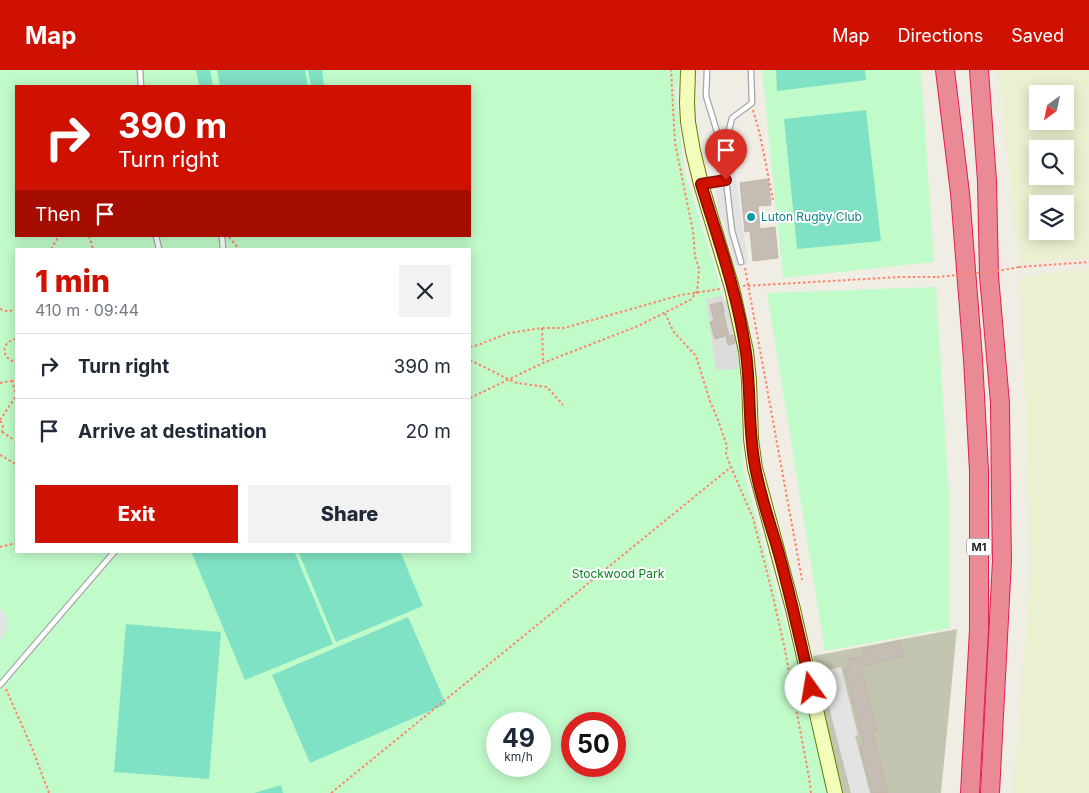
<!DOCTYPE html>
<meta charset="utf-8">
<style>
body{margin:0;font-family:Inter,sans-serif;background:#f2f2f3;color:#1f2937;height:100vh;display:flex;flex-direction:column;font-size:19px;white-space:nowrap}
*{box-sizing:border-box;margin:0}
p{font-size:16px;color:#747a83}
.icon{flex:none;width:28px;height:28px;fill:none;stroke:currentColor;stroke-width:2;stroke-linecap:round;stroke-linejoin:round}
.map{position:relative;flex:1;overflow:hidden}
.sheet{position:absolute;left:15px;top:178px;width:456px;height:305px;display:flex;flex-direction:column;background:#fff;border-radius:0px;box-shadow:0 2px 12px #0003}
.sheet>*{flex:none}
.hud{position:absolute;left:15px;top:15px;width:456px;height:152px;border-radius:0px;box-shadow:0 2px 12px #0003;background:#ce1100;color:#fff;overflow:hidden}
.needle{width:32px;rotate:213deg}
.buttons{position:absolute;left:1029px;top:15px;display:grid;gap:10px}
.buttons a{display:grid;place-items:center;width:45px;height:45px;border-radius:0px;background:#fff;box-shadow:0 2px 12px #0003;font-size:25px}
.speed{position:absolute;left:486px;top:642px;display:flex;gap:10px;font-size:25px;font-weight:700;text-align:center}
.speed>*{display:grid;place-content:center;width:65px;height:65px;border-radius:50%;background:#fff;box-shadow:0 2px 12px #0003;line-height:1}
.speed small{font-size:12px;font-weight:400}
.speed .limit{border:8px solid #d22;background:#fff;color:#111}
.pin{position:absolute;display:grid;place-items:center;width:42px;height:42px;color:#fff;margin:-51px -21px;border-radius:50% 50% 50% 0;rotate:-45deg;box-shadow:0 0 5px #0007}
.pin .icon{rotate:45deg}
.me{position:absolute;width:55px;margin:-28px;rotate:347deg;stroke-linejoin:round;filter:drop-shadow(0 0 4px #0008)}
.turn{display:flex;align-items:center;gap:18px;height:105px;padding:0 20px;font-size:22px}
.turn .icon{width:65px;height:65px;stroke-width:2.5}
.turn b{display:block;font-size:35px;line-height:42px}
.then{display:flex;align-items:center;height:48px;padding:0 20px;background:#0003;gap:10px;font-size:19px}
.round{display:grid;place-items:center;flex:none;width:52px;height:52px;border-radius:0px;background:#f2f2f3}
.head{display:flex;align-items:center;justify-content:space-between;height:85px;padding:0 20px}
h1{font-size:30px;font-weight:800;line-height:38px;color:#ce1100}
.button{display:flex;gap:10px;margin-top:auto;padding:10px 20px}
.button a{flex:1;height:58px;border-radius:0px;background:#ce1100;color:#fff;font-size:20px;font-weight:800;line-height:58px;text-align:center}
.button a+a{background:#f2f2f3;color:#1f2937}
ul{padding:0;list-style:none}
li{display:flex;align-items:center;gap:15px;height:65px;padding:0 20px;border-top:1px solid #e0e1e3}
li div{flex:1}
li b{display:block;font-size:19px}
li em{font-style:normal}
header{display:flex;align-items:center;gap:30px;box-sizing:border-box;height:70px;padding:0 25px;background:#ce1100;color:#fff}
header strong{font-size:24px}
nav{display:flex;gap:28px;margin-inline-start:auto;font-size:18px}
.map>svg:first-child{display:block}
.residential{fill:#dddcdc}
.construction{fill:#c4c5b0}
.farmland{fill:#ebf0d0;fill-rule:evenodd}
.park{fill:#c1fbca;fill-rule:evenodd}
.pitch{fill:#80e2c4}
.parking{fill:#e3e3e3}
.building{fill:#c5bdb4;stroke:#c3b5a7}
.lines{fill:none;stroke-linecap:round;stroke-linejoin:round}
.lane-casing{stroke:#a6a6a6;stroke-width:7}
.secondary-casing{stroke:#647c01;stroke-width:16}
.highway-casing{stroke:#e11f51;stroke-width:20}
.path{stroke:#ff8468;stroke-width:2;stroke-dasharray:2.5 2.5;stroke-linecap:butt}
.lane{stroke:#fff;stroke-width:4.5}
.secondary{stroke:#f3fcb8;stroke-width:14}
.highway{stroke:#ea8a94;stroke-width:18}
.path-bridge{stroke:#ff8468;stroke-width:2;stroke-dasharray:2.5 2.5;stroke-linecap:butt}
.route-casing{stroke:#860b00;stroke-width:12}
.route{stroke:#ce1100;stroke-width:9}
.culture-dot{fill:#0f9aa8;stroke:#fff;stroke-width:2}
.labels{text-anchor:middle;stroke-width:4;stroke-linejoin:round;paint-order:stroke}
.shield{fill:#fff;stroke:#626262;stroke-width:1}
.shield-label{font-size:11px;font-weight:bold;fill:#1f1f1f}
.culture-label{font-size:12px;fill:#0d838f;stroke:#fff;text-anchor:start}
.park-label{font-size:12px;fill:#08831c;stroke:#fff}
</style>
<header>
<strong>Map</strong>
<nav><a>Map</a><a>Directions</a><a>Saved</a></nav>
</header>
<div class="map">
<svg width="1089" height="723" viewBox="0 0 1089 723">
<rect width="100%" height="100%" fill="#f0ede5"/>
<polygon class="residential" points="722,226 732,240 736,261 739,299 716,301 705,228"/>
<polygon class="construction" points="957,559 941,723 839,723 813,586"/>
<g class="farmland">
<path d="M998,0H1089V188L1019,194ZM1038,24H1065V51H1038ZM1038,79H1065V106H1038ZM1038,134H1065V161H1038Z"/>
<polygon points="1089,199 1089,723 1013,723 1031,493 1020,207"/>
</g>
<g class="park">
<path d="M0,0H680L676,20L684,101L713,191L722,226L706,229L716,300L739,299L743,400L818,671L827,723H0ZM16,16H470V166H16ZM16,179H470V481H16ZM498,654H540V696H498ZM572,654H615V696H572Z"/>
<polygon points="762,0 921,0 934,192 783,208"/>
<polygon points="936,217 950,441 950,558 825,581 767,223"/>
</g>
<g class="pitch">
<polygon points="196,0 210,0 213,16 199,16"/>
<polygon points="217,0 305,0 308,16 220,16"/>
<polygon points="308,0 322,0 324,16 311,16"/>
<polygon points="776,0 865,0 866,10 777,21"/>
<polygon points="866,40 881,171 797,179 784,49"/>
<polygon points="191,481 294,481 333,574 245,610"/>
<polygon points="298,481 400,481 423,536 336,572"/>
<polygon points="408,547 446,634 310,693 272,605"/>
<polygon points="126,554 221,562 209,709 114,702"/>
<polygon points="281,715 283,723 254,723"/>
</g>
<g class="parking">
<polygon points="720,80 732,81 748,192 745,195 735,196 723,149 719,150 716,118 722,117 720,102 716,102"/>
<polygon points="0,539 5,545 7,551 6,560 0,571"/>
<polygon points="841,597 858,665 855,666 870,723 851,723 820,602"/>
</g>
<g class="building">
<polygon points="768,109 771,135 758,136 760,159 775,157 778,188 753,191 750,161 745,162 740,113"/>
<polygon points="722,232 724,242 723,242 729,265 715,269 710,252 714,251 710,235"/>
<polygon points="733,265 735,273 728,275 726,267"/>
<polygon points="900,570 905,586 861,597 877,661 872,662 888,723 872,723 860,676 864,675 844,597 850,596 848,589 864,586 862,580"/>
</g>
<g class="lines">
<defs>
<g id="lane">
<polyline points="140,0 141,16"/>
<polyline points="707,0 706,26 718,65 725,83"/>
<polyline points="726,110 728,64 732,48 752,33 751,0"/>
<polyline points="704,113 726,110 732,161 741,192"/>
<polyline points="156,166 159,179"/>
<polyline points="222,166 223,179"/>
<polyline points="0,615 115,481"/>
</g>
<polyline id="secondary" points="688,0 687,33 688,52 693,81 701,114 732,218 746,281 749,311 751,369 755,398 793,539 835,723"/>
<g id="highway">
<polyline points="945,0 960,123 973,289 979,401 979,560 970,723"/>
<polyline points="979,0 987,111 989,206 1000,333 1001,429 1002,490 990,723"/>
</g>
</defs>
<use href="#lane" class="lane-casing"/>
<use href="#secondary" class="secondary-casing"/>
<use href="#highway" class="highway-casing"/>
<g class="path">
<polyline points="753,40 760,65 773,130"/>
<polyline points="89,166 93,179"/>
<polyline points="229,167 239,179"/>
<polyline points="51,179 59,166"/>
<polyline points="1019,197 1089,192"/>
<polyline points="745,198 802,510"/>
<polyline points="743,216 900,207 937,207"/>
<polyline points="0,239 6,241 16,240"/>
<polyline points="665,243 673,261 696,286 710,331 718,350 727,376 726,384 731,397 753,448 771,518 784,575 809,707 811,723"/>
<polyline points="542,258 543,293"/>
<path d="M16,269C0,272 1,289 16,292"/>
<polyline points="470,277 478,275 509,263 542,258 564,258 681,225 720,219"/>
<polyline points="470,290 508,309 517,313 547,317 563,335"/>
<polyline points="12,310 16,325"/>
<polyline points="0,313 16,310"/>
<polyline points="470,328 543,293 638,256 690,230 697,222 699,199 695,186 693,161 675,73 671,0"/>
<polyline points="0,350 16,326"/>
<path d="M0,351C4,355 4,360 0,365"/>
<polyline points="2,362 16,371"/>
<polyline points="0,385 16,394"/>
<polyline points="0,477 16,473"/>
<polyline points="6,619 32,678 49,723"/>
<polyline points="331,723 731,397"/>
</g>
<use href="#lane" class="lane"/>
<use href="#secondary" class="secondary"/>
<use href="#highway" class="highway"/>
<polyline class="path-bridge" points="937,207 998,201 1019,197"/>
</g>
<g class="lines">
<defs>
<path id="route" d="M726,110L701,114C718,169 738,225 746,283C751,321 748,359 755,396C760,426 771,455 779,484C791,528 801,573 811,618"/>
</defs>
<use href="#route" class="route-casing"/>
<use href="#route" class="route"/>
</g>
<circle class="culture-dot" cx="751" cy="147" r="5"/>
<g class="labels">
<rect class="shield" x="966.5" y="468.5" width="25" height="17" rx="4"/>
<g class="shield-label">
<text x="979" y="481">M1</text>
</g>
<g class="culture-label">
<text x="761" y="151">Luton Rugby Club</text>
</g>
<g class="park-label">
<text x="618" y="508">Stockwood Park</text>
</g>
</g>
</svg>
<div class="buttons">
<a><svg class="needle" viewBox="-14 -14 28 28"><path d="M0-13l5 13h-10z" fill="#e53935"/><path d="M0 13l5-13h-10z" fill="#747a83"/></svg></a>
<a><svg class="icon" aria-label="search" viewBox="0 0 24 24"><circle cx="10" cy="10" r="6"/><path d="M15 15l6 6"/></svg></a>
<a><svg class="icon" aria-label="layers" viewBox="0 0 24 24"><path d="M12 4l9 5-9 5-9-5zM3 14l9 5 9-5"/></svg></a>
</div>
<div class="speed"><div>49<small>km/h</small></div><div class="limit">50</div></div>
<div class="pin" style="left:726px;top:110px;background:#d93025"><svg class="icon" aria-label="arrive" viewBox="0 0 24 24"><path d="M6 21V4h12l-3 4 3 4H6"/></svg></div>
<svg class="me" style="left:811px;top:618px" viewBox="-20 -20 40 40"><circle r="19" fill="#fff"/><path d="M0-13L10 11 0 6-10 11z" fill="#ce1100"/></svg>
<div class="hud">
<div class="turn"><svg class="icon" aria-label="right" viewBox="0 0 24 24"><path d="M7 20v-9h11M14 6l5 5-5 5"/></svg><div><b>390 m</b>Turn right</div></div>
<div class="then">Then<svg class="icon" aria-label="arrive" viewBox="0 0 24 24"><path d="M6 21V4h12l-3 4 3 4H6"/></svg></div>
</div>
<section class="sheet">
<div class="head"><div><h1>1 min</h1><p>410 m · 09:44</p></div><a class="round"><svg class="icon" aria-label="close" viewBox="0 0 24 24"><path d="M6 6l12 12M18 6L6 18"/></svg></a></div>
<ul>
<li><svg class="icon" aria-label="right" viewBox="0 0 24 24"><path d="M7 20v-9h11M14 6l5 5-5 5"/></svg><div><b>Turn right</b></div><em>390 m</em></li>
<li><svg class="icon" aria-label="arrive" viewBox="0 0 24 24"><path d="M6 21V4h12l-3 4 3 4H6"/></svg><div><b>Arrive at destination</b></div><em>20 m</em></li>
</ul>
<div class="button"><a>Exit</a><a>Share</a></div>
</section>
</div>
